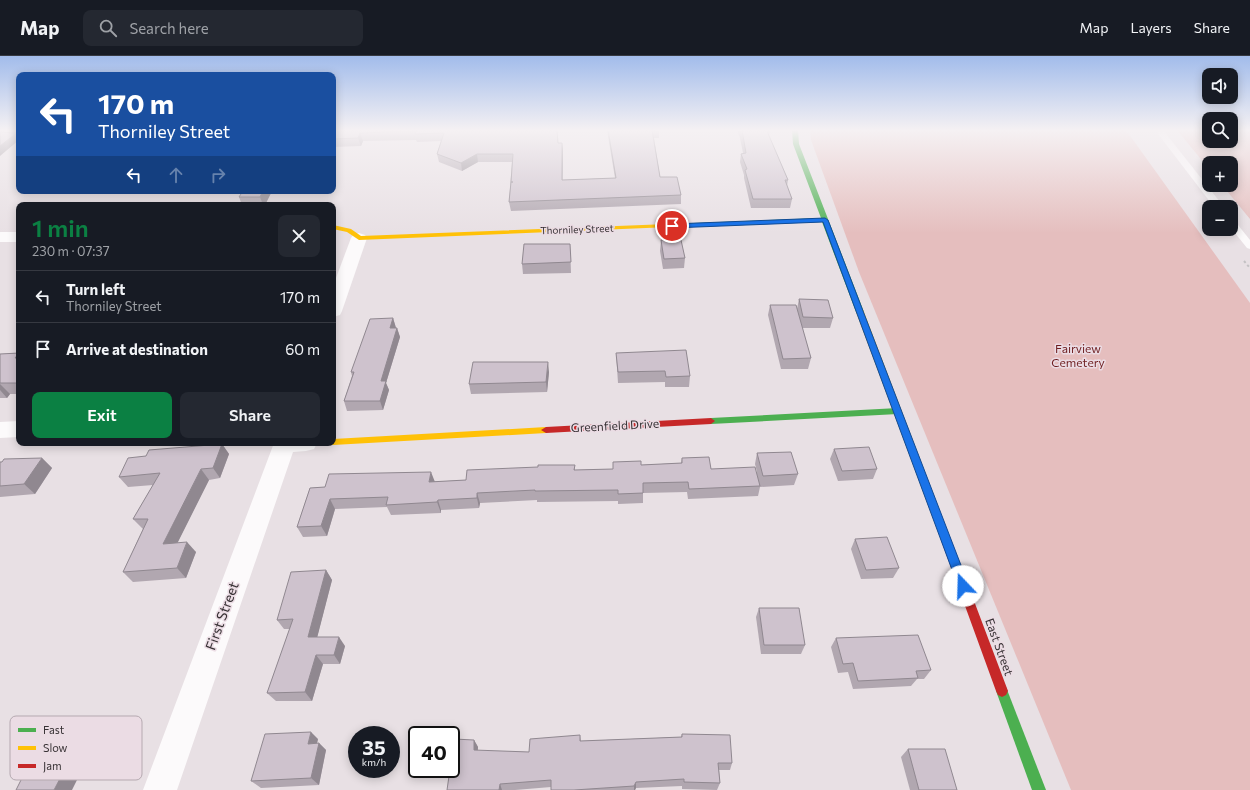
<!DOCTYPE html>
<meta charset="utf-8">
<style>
body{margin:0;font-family:Commissioner,sans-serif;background:#242831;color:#f1f3f6;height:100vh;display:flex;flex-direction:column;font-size:15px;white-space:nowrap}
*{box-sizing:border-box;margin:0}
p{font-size:13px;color:#9ea1a6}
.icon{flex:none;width:22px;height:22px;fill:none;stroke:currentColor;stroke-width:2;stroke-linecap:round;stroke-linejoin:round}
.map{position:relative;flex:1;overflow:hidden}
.side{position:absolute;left:16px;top:146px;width:320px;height:244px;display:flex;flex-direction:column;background:#171b24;border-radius:8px;box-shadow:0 2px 10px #0003}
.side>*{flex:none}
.banner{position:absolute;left:16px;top:16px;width:320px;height:122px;border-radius:8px;box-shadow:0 2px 10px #0003;background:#1a4fa0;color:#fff;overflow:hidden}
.controls{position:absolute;left:1202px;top:12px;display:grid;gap:8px}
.controls a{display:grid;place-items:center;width:36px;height:36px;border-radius:8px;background:#171b24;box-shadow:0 2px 10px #0003;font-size:20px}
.speed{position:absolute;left:348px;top:670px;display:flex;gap:8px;font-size:20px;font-weight:700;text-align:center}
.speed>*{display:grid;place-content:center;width:52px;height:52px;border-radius:50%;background:#171b24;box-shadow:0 2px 10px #0003;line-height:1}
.speed small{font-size:10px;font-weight:400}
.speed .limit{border:2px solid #111;border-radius:6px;background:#fff;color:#111}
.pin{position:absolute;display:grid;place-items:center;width:34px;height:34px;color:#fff;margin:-17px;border:2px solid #fff;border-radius:50%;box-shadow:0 1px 4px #0007}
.me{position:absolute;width:44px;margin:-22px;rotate:339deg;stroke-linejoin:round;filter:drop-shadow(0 0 3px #0008)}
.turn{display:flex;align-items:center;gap:14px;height:84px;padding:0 16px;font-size:18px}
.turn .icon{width:52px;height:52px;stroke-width:2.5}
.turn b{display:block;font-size:28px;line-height:34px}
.lanes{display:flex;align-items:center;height:38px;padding:0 16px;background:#0003;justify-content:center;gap:20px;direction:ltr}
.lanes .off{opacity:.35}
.round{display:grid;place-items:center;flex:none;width:42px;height:42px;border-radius:8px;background:#242831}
.headline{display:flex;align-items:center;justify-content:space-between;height:68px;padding:0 16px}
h1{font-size:24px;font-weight:600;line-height:30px;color:#0b8043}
.button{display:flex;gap:8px;margin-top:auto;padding:8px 16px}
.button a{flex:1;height:46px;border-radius:8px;background:#0b8043;color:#fff;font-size:16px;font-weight:600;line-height:46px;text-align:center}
.button a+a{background:#242831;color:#f1f3f6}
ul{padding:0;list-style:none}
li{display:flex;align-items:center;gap:12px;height:52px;padding:0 16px;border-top:1px solid #363941}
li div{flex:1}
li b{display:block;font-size:15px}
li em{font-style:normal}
header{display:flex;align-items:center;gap:24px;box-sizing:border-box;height:56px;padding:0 20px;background:#171b24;border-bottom:1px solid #363941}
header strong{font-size:19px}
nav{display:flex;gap:22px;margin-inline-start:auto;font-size:14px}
.search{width:280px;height:36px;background:#242831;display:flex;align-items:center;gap:10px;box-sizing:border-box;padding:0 14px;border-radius:8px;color:#9ea1a6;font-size:15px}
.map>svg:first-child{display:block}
.green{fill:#e5bebe}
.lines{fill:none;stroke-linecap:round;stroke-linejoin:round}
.path{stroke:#c3c1c3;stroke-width:2;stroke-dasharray:2.5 2.5;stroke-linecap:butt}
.lane{fill:#fcfafb;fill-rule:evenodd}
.street{fill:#fcfafb;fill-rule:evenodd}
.fast{fill:#4caf50;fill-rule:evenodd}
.slow{fill:#ffc107;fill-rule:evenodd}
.jam{fill:#c62828;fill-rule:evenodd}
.wall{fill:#b1a7b0}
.shaded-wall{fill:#908890}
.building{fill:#cec2cd;stroke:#908890}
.route{fill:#1a73e8;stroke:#114b97}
.labels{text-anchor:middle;stroke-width:3;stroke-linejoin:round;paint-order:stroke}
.far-street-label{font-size:10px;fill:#383235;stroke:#ebdce4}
.park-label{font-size:12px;fill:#6e1e20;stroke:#ebdce4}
.street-label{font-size:12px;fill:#383235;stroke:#ebdce4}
.near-street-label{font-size:14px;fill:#383235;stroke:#ebdce4}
.key{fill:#ebdce4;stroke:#b5a9b0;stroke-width:1}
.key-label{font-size:11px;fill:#383235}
</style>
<header>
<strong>Map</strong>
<div class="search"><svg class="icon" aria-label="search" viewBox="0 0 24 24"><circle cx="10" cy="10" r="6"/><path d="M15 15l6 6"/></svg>Search here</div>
<nav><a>Map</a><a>Layers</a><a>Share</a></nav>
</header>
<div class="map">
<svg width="1250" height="734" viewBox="0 0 1250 734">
<rect width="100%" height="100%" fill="#e8e0e4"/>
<g class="green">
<polygon points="810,74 1126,74 1250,247 1250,734 1071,734 859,216 811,84"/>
<polygon points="1177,74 1209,74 1209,85 1231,85 1231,74 1250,74 1250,163 1222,129 1231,129 1231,107 1209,107 1209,113"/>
</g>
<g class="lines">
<polyline class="path" points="1244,205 1250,212"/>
<g class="lane">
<polygon points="1155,74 1163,74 1224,151 1214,151"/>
<polygon points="1231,163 1234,164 1250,184 1250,193 1247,192 1231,172"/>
</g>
<g class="street">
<rect x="0" y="176" width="19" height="10"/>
<polygon points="359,177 365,179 367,182 342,255 340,259 333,261 333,230 351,182 353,179"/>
<polygon points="19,365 19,381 0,382 0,366"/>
<polygon points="274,387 317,387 314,393 306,395 293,396 177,734 143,734"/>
</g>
<g class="fast">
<polygon points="792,74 798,74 799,88 864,256 863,258 857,258 856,256 822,166 668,172 665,170 668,168 821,162 793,88"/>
<polygon points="898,352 902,355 898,358 711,368 707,365 711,362"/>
<polygon points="1002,629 1006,631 1046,734 1032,734 996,635 998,631"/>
</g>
<g class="slow">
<polygon points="668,168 670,169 670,171 359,184 347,176 333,173 333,169 351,173 361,180"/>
<polygon points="857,254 863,254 864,256 951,484 950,487 946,488 942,487 941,484 856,256"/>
<polygon points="546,371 551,374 546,377 333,389 329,387 333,387 333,383"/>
</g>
<g class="jam">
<polygon points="711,362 715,365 711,368 546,377 541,374 546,371"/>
<polygon points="946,480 950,481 951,484 1008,635 1006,639 1002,641 998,639 996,635 941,484 942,481"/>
</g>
</g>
<g class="wall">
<polygon points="333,74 558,74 558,87 562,87 563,95 562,124 615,122 607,74 659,74 659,82 654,82 660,121 681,139 681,148 511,155 509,146 512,106 478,106 462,115 439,106 437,98 441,85 417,86 416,84 363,85 361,90 333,91"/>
<polygon points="737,74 770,74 770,75 769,81 788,124 787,130 792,143 790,152 751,152 744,122 744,119 740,106 741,98 743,97 740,82"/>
<polygon points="272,135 265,149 242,149 239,141"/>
<polygon points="661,184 685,202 684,212 663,213 660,195"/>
<polygon points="570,188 571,217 523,218 522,208"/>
<polygon points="799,243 833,262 830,272 802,272 811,302 808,313 781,313 768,259 770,249 797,253"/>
<polygon points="393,262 396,272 397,272 400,281 386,327 389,334 383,354 347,355 344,345 352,320 351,316"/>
<polygon points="19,297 19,338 10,338 7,342 0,342 0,298"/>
<polygon points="616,297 690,320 689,331 665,331 665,326 618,327"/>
<polygon points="549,316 547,336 471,338 469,328"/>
<polygon points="222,388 229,398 220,422 209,424 177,487 196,496 186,522 133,526 123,516 143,473 133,463 153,429 128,431 119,421 146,400"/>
<polygon points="834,393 877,413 873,423 838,425 830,403"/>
<polygon points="757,397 798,418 794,429 760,431 758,440 688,443 687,436 643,437 643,447 618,448 618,445 537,446 537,444 480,447 479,452 441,454 441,457 391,459 387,451 335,453 327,480 303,481 297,471 310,432 466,424 575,409 575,414 613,413 641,409 681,407 682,402 711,413 757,416 755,408"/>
<polygon points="42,402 52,412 35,438 0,441 0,406"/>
<polygon points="855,483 899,512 893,522 861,523 851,493"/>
<polygon points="326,514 332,524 317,581 345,590 340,608 323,608 312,645 276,645 267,637 290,573 284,573 277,564"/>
<polygon points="759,552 805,589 801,598 761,598 756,561"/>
<polygon points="836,582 931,614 924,623 917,623 911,630 853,633 848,616 838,617 831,591"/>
<polygon points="682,678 732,707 730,714 719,714 720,727 717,734 682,733 682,730 636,732 635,734 551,734 551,731 515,734 447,734 474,684 478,691 478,695 529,696 580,679 581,685 681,681"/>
<polygon points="318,683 317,687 319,687 326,694 319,729 261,732 251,725"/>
<polygon points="908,693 957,734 910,734 901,701"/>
</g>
<g class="shaded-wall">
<polygon points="19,75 19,84 0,100 0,90"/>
<polygon points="360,77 363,85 361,90 358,82"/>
<polygon points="562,87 563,95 562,133"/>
<polygon points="477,98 478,106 462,115 461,107"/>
<polygon points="263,135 272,135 265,149 263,149 260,141"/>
<polygon points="393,262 396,272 393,282 390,272"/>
<polygon points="397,272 400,281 386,327 389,334 383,354 380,345 381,325"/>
<polygon points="19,297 19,306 15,302"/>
<polygon points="548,306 549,316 547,336 546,326"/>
<polygon points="0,328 10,338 7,342 0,334"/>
<polygon points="222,388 229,398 220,422 213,412"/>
<polygon points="42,402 52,412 35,438 24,428"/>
<polygon points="201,413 209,424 172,498 163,488"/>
<polygon points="431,416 435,426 429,426"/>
<polygon points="477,437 480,447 479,452 477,442"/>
<polygon points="330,443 335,453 327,480 321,470"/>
<polygon points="438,444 441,454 441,457 437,446"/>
<polygon points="187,486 196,496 186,522 177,512"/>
<polygon points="326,514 332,524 315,590 308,581"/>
<polygon points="339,581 345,590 340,608 334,599"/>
<polygon points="316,599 323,608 312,645 305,636"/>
<polygon points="311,676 318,683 315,695 308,688"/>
<polygon points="474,684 478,691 477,702 474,694"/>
<polygon points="319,687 326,694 319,729 311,722"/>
<polygon points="65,713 79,720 72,734 54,734"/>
<polygon points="636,726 636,732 635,734 634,734 634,730"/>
<polygon points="500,728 502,734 499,734"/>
</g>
<g class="building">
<polygon points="17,74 19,74 19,75 0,90 0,76 15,77 17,75"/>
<polygon points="333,74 557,74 558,87 562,87 562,124 616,122 608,74 652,74 660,121 677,121 681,139 509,146 511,126 513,126 511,126 513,98 477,98 461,107 437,98 444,77 415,78 416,75 360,77 358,82 333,83"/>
<polygon points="742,74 770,74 770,75 767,75 788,124 785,124 792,143 753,143 745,114 747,113 741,98 746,97"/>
<polygon points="243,135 263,135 260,141 239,141"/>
<polygon points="661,184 681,184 685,202 664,203"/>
<polygon points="524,188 570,188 571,206 522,208"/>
<polygon points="799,243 828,244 833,262 803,261"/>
<polygon points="770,249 796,249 811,302 783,303"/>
<polygon points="393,262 390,272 397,272 381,325 386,325 380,345 344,345 354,316 351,316 370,263"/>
<polygon points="686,294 690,320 666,321 665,315 618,316 616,297"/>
<polygon points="19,297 15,302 19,302 19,327 0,327 0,298"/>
<polygon points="473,306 548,306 546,326 469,328"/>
<polygon points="222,388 213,412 201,413 163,488 187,486 177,512 123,516 148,463 133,463 160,417 119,421 128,402 146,400 149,394"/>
<polygon points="869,391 877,413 842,415 834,393"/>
<polygon points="791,396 798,418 763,420 757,397"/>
<polygon points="709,401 711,413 755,411 760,430 689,433 688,426 643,427 643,437 618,438 618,434 535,435 535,434 477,437 477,442 438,444 437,446 386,449 388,441 330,443 321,470 297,471 310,432 325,431 329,418 431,416 429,426 466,424 467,414 538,411 538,409 575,409 574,414 613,413 613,406 641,405 641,409 682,407 682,402"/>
<polygon points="42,402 24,428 0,430 0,406 2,406 4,403"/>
<polygon points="887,481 899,512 866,514 855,483"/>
<polygon points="326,514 308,581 339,581 334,599 316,599 305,636 267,637 293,563 277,564 291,516"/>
<polygon points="759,552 799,552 805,589 764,589"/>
<polygon points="918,579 931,614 916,615 918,622 858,625 853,607 843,608 836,582"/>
<polygon points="311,676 308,688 319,687 311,722 251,725 265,678"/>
<polygon points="682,678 730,679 732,707 718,707 720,727 684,726 684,723 636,726 634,730 574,734 551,734 551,724 500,728 499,734 447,734 450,713 451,713 451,704 454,683 474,684 474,694 529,696 530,683 580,679 580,685 682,681"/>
<polygon points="908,693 945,693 957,734 919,734"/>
<polygon points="65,713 54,734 16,734 26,714"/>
</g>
<linearGradient id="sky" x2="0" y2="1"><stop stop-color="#a2bceb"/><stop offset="0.42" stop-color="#f5f1f3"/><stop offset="1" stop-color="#f5f1f3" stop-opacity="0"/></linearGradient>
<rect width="1250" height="177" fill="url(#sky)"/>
<polygon class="route" points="825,162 828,164 969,530 967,534 963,535 959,534 958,530 823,166 672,172 669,170 672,168"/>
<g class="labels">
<g class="far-street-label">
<text transform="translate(577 173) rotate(-2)" y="4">Thorniley Street</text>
</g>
<g class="park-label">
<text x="1078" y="297">Fairview<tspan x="1078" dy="14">Cemetery</tspan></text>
</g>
<g class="street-label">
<text transform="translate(615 370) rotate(-3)" y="4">Greenfield Drive</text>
<text transform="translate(999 591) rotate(70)" y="4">East Street</text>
</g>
<g class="near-street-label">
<text transform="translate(222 560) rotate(-70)" y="5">First Street</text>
</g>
</g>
<rect x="10" y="660" width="132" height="64" rx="6" class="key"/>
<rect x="18" y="672" width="18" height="4" fill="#4caf50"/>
<rect x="18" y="690" width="18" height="4" fill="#ffc107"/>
<rect x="18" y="708" width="18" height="4" fill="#c62828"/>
<g class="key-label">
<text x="43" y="678">Fast</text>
<text x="43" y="696">Slow</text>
<text x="43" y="714">Jam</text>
</g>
</svg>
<div class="controls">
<a><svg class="icon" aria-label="sound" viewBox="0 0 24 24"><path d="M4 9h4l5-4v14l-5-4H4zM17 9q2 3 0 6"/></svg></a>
<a><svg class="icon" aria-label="search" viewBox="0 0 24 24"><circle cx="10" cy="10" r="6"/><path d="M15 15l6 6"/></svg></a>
<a>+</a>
<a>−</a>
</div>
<div class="speed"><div>35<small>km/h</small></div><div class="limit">40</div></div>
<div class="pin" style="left:672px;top:170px;background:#d93025"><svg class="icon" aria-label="arrive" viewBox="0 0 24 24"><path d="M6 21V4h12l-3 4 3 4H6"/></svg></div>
<svg class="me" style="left:963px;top:530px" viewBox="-20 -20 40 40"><circle r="19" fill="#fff"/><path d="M0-13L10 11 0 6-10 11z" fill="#1a73e8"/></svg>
<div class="banner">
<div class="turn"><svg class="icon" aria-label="left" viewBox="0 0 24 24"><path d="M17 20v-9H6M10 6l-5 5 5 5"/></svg><div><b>170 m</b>Thorniley Street</div></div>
<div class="lanes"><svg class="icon" aria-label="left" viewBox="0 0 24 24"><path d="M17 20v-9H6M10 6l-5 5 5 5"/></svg><svg class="icon off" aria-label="ahead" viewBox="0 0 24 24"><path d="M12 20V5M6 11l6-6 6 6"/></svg><svg class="icon off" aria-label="right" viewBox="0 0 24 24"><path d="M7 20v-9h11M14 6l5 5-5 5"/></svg></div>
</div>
<section class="side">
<div class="headline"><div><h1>1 min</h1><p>230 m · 07:37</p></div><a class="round"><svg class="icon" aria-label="close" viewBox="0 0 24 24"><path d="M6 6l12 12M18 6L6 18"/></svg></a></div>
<ul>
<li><svg class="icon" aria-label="left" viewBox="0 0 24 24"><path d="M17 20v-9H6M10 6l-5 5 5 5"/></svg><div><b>Turn left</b><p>Thorniley Street</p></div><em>170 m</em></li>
<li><svg class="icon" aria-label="arrive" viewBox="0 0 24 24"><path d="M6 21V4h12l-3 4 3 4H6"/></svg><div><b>Arrive at destination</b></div><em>60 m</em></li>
</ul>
<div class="button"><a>Exit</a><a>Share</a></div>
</section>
</div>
